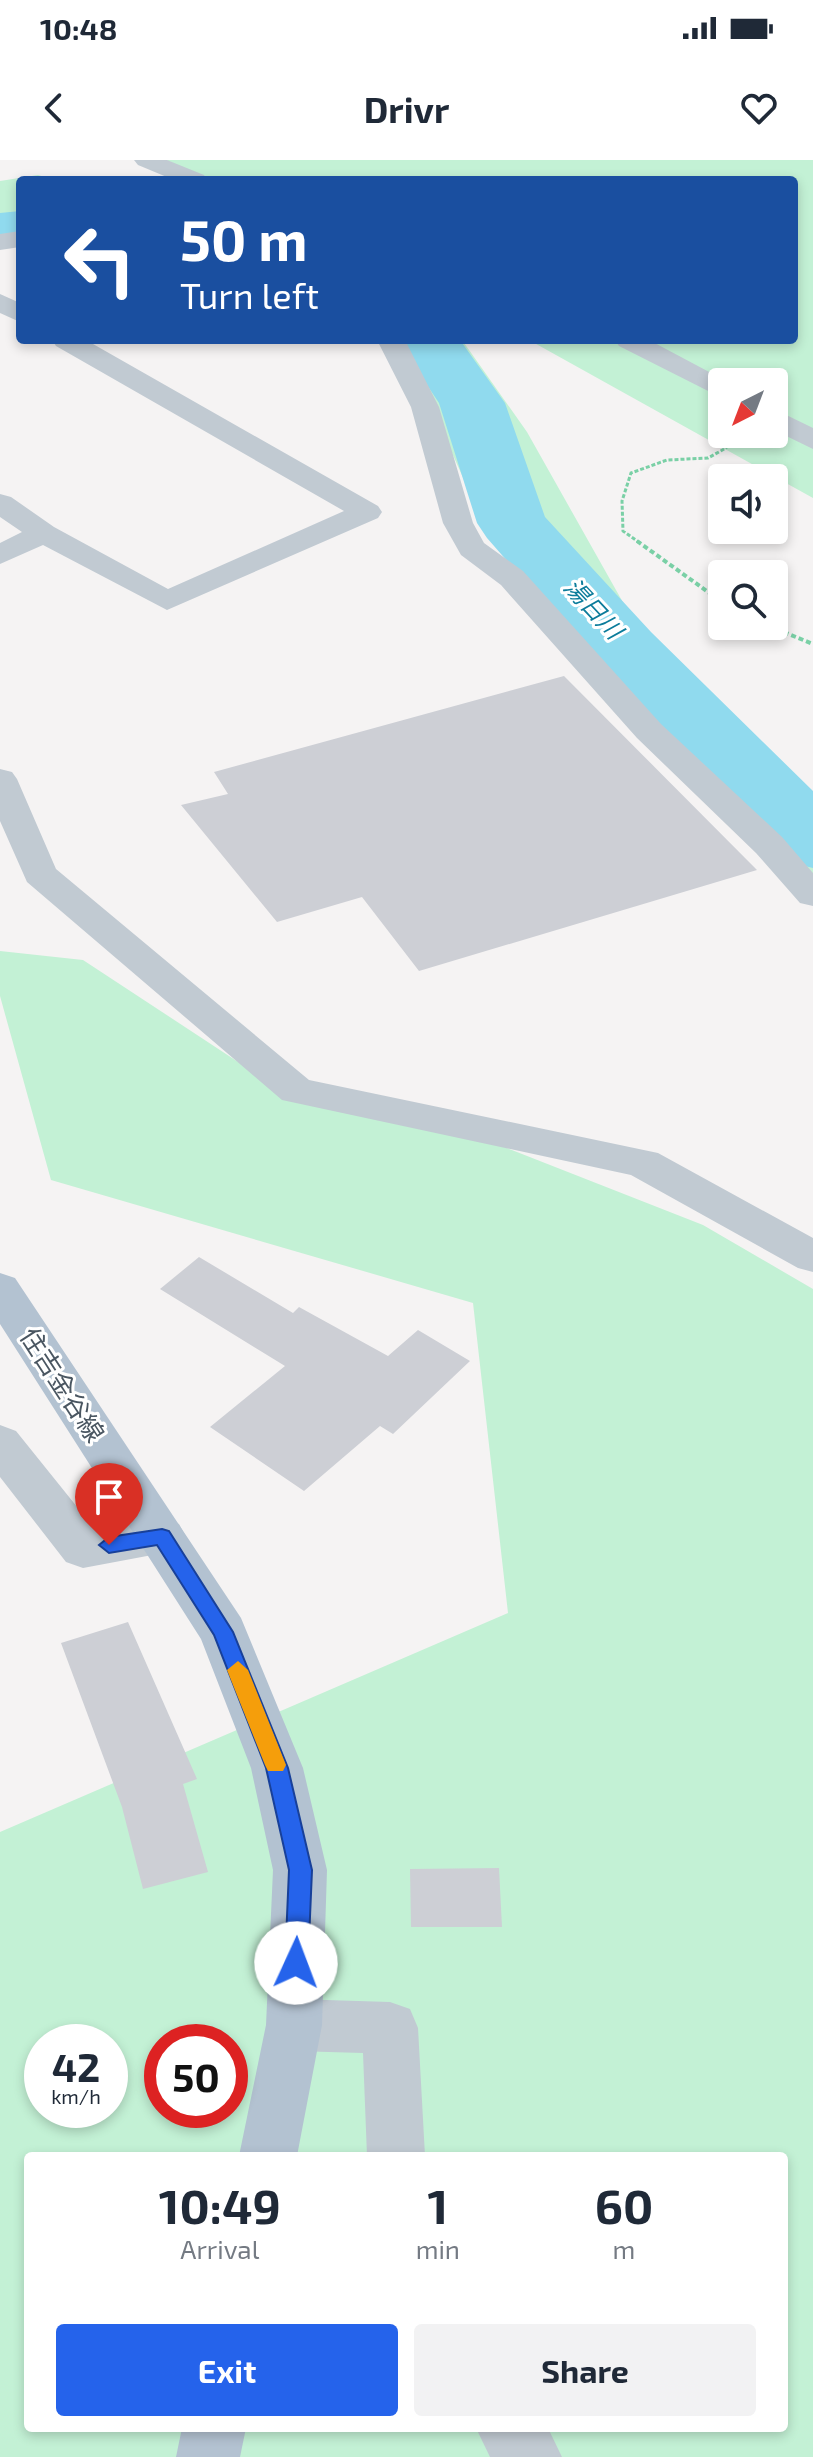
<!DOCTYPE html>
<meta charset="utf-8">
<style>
body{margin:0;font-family:"Exo 2","Noto Sans JP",sans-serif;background:#f2f2f3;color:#1f2937;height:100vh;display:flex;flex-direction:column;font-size:30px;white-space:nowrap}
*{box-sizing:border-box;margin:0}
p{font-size:26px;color:#747a83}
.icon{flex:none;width:44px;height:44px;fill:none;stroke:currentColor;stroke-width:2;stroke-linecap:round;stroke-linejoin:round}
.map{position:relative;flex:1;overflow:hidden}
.drawer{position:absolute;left:24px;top:1992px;width:764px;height:280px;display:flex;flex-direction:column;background:#fff;border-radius:8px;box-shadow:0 4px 12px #0003}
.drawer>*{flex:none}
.hud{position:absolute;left:16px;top:16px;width:782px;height:168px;border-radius:8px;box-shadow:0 4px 12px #0003;background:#1a4fa0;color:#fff;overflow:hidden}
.needle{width:52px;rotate:222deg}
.controls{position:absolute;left:708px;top:208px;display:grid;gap:16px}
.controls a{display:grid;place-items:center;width:80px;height:80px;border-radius:8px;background:#fff;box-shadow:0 4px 12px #0003;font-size:40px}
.speed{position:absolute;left:24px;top:1864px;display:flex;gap:16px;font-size:40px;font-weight:700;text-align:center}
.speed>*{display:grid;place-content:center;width:104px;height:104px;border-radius:50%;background:#fff;box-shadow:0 4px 12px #0003;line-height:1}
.speed small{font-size:20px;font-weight:400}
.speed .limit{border:12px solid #d22;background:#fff;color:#111}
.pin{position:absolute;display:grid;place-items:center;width:68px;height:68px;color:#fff;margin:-82px -34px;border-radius:50% 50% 50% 0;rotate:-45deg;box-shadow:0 0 8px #0007}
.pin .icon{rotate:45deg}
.me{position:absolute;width:88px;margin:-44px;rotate:2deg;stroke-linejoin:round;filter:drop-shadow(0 0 6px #0008)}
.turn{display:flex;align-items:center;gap:28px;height:168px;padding:0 32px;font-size:36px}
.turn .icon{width:104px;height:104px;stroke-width:2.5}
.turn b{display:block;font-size:56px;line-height:68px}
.eta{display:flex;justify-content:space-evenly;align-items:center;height:136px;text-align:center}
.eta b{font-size:48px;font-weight:700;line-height:56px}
.primary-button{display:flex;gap:16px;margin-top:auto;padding:16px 32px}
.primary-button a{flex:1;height:92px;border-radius:8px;background:#2563eb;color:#fff;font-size:32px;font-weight:700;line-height:92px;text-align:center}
.primary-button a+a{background:#f2f2f3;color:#1f2937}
.status{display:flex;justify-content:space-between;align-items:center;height:56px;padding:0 40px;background:#fff;direction:ltr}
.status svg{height:22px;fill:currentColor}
header{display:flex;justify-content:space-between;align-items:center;height:104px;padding:0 32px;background:#fff;font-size:36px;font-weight:700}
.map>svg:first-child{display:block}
.green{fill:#c3f1d5;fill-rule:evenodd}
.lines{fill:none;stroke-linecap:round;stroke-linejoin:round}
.river{fill:#90daee;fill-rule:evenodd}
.building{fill:#cdcfd5}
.path-far1{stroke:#7ad0a6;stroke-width:3;stroke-dasharray:4 2;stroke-linecap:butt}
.path{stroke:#7ad0a6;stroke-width:4;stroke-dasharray:5 3;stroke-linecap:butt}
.minor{fill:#c1cad2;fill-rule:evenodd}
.major{fill:#b3c2d1;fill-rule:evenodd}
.route{fill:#2563eb;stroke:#184099;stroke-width:2}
.slow{fill:#f59e0b}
.labels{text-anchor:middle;stroke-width:6;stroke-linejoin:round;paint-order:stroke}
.far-water-label{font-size:24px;font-style:italic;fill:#0c7c9b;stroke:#fff}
.street-label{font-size:26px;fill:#4a5661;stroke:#fff}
</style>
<div class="status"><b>10:48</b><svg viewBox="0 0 49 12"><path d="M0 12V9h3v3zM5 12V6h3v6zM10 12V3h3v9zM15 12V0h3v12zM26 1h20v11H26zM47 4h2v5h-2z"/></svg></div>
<header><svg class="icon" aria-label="back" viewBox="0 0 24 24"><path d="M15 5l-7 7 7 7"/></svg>Drivr<svg class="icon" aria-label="heart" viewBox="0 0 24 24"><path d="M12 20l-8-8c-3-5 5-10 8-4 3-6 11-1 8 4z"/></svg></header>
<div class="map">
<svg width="813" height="2297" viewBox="0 0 813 2297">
<rect width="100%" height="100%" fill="#f5f3f3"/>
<g class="green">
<path d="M166,0H813V338L529,180H794V20H211ZM722,222H774V274H722Z"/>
<polygon points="38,15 55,20 20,20 20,75 0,78 0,21"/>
<polygon points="401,180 462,180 527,272 656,501 813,647 813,737 489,375"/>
<path d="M0,791L83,800L290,936L433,959L703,1065L813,1129V2297H0V1672L508,1453L473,1143L51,1020L0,836ZM42,1882H110V1950H42ZM162,1882H230V1950H162ZM28,1996H784V2268H28Z"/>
</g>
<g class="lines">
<g class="river">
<polygon points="20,51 20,85 0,87 0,53"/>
<polygon points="397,180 460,180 505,243 545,357 651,472 813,631 813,708 784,701 746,655 597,504 487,378 477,363 439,243"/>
</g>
</g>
<g class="building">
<polygon points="564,516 757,710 419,811 362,737 277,762 181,645 228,634 214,612"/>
<polygon points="199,1097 293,1153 299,1147 388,1196 418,1170 470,1201 393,1274 380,1266 304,1331 210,1267 285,1206 160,1129"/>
<polygon points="128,1462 197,1619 183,1624 208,1712 143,1729 122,1647 61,1483"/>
<polygon points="499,1708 502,1767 411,1767 410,1709"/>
</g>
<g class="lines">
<polyline class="path-far1" points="640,383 623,371 622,341 631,313 667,300 708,298 726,288 723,274"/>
<g class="path">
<polyline points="637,381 722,442"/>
<polyline points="769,466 813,484"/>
</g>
<g class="minor">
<polygon points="134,0 167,0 204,15 207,20 174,20 138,5"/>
<polygon points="20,71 20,87 0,90 0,74"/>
<polygon points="0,134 20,143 20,162 0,153"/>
<polygon points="52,180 86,180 378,346 382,352 378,358 167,450 43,385 0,404 0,383 22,372 0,357 0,334 11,337 54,367 168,429 344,351 56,186"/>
<polygon points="377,180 405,180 439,247 473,363 484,383 523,411 661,564 782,677 813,713 813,746 800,743 756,693 637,578 501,425 461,395 443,363 411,247"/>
<polygon points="615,180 649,180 728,222 722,222 722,238 619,186"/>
<polygon points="774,249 813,268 813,289 774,270"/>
<polygon points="0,609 12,612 17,619 56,709 309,920 658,993 813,1078 813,1112 798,1108 631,1015 282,940 27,722 0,661"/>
<polygon points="0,1265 16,1271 94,1368 162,1358 179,1364 186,1377 179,1390 83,1408 66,1402 0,1317"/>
<polygon points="294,1839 390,1842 410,1849 418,1868 425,1996 367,1996 363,1893 294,1891 274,1883 266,1865 274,1847"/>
<polygon points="476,2268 548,2268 562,2297 490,2297"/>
</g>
<g class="major">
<polygon points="0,1113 15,1118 241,1458 303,1608 327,1710 322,1865 297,1996 239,1996 266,1865 273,1710 251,1608 201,1479 0,1164"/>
<polygon points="182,2268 246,2268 240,2297 176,2297"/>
</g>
</g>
<polygon class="route" points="162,1369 169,1371 233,1472 288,1608 312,1710 308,1803 305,1811 296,1814 288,1811 285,1803 289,1710 266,1608 214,1475 157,1385 109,1393 99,1385 109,1377"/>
<polygon class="slow" points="238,1501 248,1510 286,1605 283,1611 268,1611 265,1605 227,1510"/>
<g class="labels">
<g class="far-water-label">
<text transform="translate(593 449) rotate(47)" y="8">湯日川</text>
</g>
<g class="street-label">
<text transform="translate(62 1225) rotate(57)" y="9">住吉金谷線</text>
</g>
</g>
</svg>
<div class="controls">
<a><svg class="needle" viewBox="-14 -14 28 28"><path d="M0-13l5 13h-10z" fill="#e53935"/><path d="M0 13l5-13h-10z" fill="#747a83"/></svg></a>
<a><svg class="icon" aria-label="sound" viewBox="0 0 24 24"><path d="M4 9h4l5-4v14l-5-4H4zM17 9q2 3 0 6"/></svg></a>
<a><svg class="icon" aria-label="search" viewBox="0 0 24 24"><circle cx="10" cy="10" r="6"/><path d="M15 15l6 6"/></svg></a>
</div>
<div class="speed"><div>42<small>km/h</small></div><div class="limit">50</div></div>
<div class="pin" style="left:109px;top:1385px;background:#d93025"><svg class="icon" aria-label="arrive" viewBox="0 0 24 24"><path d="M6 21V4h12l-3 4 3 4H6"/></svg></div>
<svg class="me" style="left:296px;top:1803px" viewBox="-20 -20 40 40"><circle r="19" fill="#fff"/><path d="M0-13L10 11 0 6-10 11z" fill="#2563eb"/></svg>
<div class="hud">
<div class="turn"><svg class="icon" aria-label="left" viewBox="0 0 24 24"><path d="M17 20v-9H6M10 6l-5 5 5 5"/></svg><div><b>50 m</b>Turn left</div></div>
</div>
<section class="drawer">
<div class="eta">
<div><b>10:49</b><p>Arrival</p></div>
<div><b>1</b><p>min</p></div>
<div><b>60</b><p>m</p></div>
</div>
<div class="primary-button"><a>Exit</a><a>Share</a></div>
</section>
</div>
